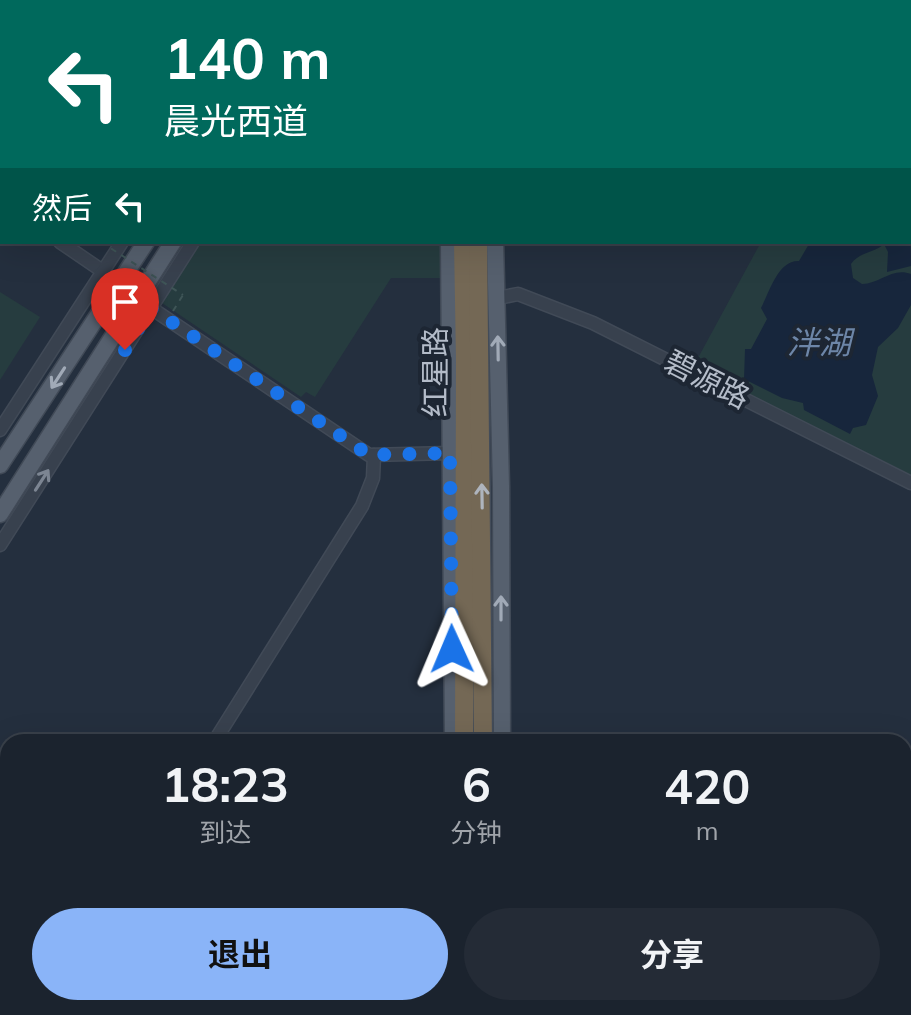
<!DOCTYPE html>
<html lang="zh">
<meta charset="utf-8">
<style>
body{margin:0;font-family:Mulish,"Noto Sans SC",sans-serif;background:#242b36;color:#f1f3f6;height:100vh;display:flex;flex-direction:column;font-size:30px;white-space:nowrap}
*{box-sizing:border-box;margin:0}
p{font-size:26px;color:#a0a4aa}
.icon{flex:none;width:44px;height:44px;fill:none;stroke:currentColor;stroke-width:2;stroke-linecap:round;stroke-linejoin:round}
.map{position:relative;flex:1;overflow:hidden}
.panel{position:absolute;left:0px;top:734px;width:912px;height:282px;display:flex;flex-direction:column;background:#1b232e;border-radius:24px 24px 0 0;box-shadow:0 8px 32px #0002,0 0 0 2px #39404a}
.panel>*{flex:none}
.banner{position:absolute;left:0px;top:0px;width:912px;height:244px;box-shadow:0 8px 32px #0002,0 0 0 2px #39404a;background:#00695c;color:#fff;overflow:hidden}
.pin{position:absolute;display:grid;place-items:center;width:68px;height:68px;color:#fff;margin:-82px -34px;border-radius:50% 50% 50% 0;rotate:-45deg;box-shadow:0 0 8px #0007}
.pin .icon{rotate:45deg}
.me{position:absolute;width:88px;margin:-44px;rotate:359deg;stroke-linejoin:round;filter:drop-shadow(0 0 6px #0008)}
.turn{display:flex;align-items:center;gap:28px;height:168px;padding:0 32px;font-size:36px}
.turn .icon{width:104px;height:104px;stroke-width:2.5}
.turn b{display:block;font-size:56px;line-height:68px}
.then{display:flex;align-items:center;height:76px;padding:0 32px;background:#0003;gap:16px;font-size:30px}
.eta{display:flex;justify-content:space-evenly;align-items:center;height:136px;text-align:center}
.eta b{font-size:48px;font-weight:700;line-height:56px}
.action{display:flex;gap:16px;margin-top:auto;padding:16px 32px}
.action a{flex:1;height:92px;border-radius:48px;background:#8ab4f8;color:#111;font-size:32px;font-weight:700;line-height:92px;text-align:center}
.action a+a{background:#242b36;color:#f1f3f6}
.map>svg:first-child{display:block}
.green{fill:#263c3f}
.water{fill:#17263c}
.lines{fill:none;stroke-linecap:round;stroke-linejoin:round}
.minor-casing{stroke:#414a57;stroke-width:15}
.major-casing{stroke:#414a57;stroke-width:19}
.highway-casing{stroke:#434c59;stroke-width:21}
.path{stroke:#3f5557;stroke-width:2;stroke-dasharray:6 6;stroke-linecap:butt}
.minor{stroke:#38414e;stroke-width:12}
.major{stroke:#56606e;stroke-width:16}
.highway{stroke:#746855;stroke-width:18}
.path-bridge{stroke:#3f5557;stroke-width:2;stroke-dasharray:6 6;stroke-linecap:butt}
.oneway{stroke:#a1aab7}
.oneway2{stroke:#7c8592}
.oneway3{stroke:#aeb4bd}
.route{stroke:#1a73e8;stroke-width:14;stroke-dasharray:0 25.2}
.labels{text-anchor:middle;stroke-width:8;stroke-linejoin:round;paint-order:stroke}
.street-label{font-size:30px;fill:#b4bcc9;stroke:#1d2633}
.water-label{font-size:32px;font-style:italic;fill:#6d86a8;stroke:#1d2633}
</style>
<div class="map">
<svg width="911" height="1015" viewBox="0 0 911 1015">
<rect width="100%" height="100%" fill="#242f3e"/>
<g class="green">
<polygon points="910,105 911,105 911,480 692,369 761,242 910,242"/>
<polygon points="200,242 440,242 441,278 391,278 315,397 306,392 301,397 162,303"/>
<polygon points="0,292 40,317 0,380"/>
<polygon points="34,1008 243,1008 237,1015 29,1015"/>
</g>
<path class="water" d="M910,198L911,266L887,272L888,252L884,244C874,253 859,252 851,264L853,278L862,284C880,284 892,267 911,274V305L898,328L878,347L872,375L878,396L866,425L853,428L850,434L804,410L803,403L782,398L744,379L745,349H751L767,319L761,308C770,291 778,260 799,261L809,244L807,242H910Z"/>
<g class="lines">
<defs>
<g id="minor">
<polyline points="770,0 772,2"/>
<polyline points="270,2 271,0"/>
<polyline points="642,2 643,0"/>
<polyline points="910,100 911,100"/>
<polyline points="0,200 2,201"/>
<polyline points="60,242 104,272"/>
<polyline points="498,298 518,294 593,323 911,483"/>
<polyline points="151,308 369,455 450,453"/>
<polyline points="0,430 122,242"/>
<polyline points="0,545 193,242"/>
<polyline points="214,742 362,506 373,478 374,455"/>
<polyline points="0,807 8,795"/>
<polyline points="904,812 911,814"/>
<polyline points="904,940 911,942"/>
<polyline points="703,1015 706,1008"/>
</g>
<g id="major">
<polyline points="390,0 395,2"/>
<polyline points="458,0 458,2"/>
<polyline points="353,2 357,0"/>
<polyline points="449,242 453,742"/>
<polyline points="495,242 501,486 502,742"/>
<polyline points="0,465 146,242"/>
<polyline points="0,514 173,242"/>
<polyline points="0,782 8,787"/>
<polyline points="340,1008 351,1015"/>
<polyline points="504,1008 504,1015"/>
<polyline points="455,1015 456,1008"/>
</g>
<g id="highway">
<polyline points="424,0 425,2"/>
<polyline points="443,0 443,2"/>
<polyline points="300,2 301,0"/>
<polyline points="324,2 325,0"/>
<polyline points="463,242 465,360 464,742"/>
<polyline points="478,242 483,742"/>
<polyline points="486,1008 486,1015"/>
<polyline points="467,1015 467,1008"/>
</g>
</defs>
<use href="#minor" class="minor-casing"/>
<use href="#major" class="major-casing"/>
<use href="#highway" class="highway-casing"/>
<polyline class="path" points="173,311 183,295"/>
<use href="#minor" class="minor"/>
<use href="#major" class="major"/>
<use href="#highway" class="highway"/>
<polyline class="path-bridge" points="101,242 183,295"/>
</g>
<defs><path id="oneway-shaft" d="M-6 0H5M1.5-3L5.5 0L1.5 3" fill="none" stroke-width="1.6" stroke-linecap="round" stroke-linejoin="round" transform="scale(2)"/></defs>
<g class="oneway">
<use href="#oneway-shaft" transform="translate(498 348) rotate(-91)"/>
<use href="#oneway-shaft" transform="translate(58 378) rotate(123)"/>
<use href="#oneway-shaft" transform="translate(501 608) rotate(-90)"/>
</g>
<use class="oneway2" href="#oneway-shaft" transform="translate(42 480) rotate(-57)"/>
<use class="oneway3" href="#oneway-shaft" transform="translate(482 496) rotate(-91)"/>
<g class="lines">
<polyline class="route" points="125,350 151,308 369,455 450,453 452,649"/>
</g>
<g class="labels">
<g class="street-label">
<text transform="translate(436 372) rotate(-90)" y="10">红星路</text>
<text transform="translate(707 380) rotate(27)" y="10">碧源路</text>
</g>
<g class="water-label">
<text x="819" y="354">泮湖</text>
</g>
</g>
</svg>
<div class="pin" style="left:125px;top:350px;background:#d93025"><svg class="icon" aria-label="arrive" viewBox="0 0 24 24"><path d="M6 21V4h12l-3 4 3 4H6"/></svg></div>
<svg class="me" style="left:452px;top:649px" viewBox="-20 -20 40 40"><path d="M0-17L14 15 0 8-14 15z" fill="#1a73e8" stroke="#fff" stroke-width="4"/></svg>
<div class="banner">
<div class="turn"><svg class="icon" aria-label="left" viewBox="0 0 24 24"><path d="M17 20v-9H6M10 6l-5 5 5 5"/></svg><div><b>140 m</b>晨光西道</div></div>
<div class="then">然后<svg class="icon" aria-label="left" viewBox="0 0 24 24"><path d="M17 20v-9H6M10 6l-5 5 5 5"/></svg></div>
</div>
<section class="panel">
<div class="eta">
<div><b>18:23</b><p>到达</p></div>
<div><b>6</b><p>分钟</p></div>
<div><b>420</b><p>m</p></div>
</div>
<div class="action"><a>退出</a><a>分享</a></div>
</section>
</div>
